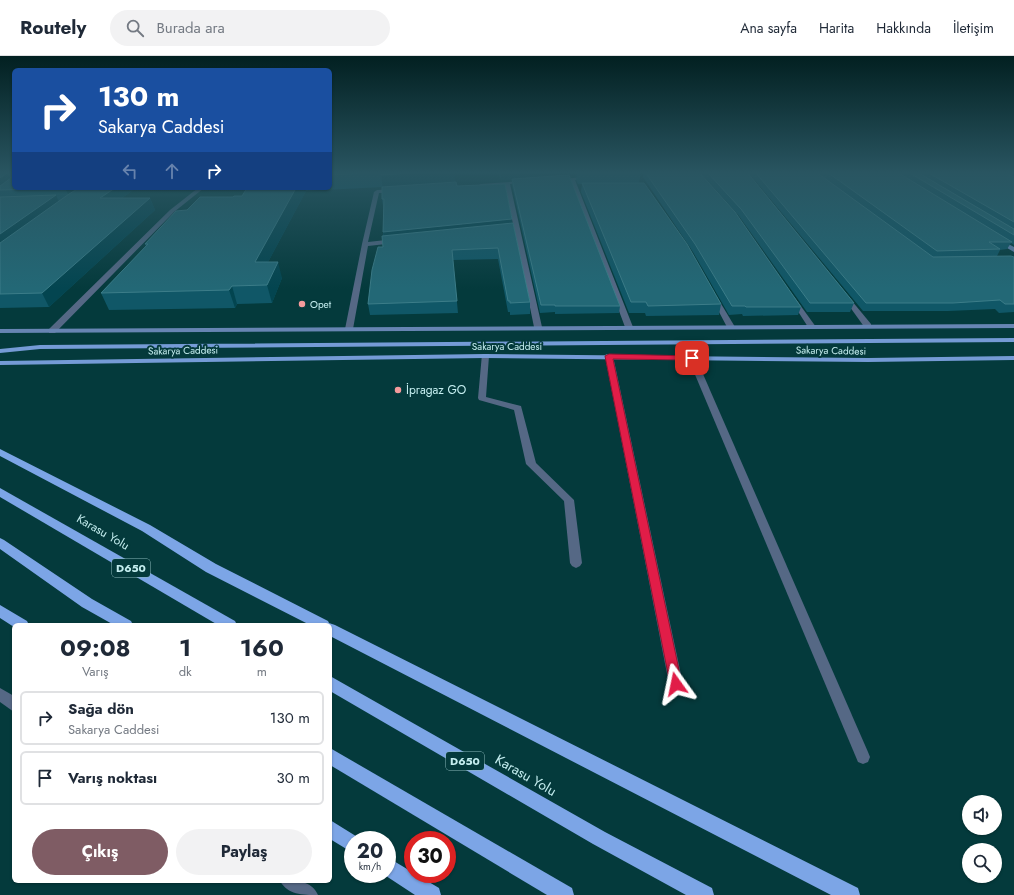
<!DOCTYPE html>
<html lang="tr">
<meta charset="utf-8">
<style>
body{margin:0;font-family:Jost,sans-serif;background:#f2f2f3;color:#1f2937;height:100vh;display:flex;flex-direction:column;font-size:15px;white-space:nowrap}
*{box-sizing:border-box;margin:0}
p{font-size:13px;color:#747a83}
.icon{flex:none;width:22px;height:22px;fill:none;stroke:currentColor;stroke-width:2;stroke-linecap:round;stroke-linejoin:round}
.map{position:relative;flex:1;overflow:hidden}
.sheet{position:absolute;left:12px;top:567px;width:320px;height:260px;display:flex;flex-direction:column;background:#fff;border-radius:6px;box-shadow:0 1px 3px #0004}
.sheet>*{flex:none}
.guide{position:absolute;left:12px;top:12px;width:320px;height:122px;border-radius:6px;box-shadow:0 1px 3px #0004;background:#1a4fa0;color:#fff;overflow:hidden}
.tools{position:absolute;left:962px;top:739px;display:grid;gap:8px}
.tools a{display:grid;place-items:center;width:40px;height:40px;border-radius:50%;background:#fff;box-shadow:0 1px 3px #0004;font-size:20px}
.speed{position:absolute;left:344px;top:775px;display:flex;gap:8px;font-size:20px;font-weight:700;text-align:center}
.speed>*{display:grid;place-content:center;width:52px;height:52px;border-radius:50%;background:#fff;box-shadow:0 1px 3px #0004;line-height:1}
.speed small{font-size:10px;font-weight:400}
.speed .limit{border:6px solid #d22;background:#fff;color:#111}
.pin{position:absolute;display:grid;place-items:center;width:34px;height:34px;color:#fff;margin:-17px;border-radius:8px;box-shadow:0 2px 6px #0006}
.me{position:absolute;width:44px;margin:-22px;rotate:348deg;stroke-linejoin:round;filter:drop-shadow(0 0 3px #0008)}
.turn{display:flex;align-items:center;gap:14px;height:84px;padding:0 20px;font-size:18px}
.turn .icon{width:52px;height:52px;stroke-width:2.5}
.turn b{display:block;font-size:28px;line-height:34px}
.lanes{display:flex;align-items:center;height:38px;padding:0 20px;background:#0003;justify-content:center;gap:20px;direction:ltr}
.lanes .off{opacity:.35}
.eta{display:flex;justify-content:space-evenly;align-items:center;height:68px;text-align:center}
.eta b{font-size:24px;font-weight:700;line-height:28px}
.primary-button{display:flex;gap:8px;margin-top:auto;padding:8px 20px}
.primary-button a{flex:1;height:46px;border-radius:24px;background:#7f5c64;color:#fff;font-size:16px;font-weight:700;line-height:46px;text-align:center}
.primary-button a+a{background:#f2f2f3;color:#1f2937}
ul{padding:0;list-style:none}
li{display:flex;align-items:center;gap:12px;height:54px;margin:0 8px 6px;padding:0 12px;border:2px solid #e0e1e3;border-radius:6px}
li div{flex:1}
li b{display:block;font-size:15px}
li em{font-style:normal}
header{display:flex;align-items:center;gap:24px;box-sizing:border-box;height:56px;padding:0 20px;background:#fff;border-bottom:1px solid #e0e1e3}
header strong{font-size:19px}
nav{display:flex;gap:22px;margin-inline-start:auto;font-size:14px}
.search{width:280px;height:36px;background:#f2f2f3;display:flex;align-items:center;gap:10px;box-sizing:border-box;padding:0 14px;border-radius:22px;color:#747a83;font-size:15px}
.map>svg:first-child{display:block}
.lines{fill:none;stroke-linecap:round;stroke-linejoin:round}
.minor{fill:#556885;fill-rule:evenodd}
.secondary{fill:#6785b3;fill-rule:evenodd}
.primary{fill:#759bd6;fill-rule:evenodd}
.trunk{fill:#7ca5e6;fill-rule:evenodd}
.wall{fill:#105767}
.shaded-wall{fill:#034550}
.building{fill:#236876;stroke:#3c7d89}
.route{fill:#e11d48;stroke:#92132f}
.poi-dot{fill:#f59b9c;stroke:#043a3c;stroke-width:1.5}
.labels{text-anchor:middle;stroke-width:4;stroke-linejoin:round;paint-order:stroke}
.far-poi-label{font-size:10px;fill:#c5eef0;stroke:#043a3c;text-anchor:start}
.far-street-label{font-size:10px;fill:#c5eef0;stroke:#043a3c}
.shield{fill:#043a3c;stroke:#8bb8ba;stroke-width:1}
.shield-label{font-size:11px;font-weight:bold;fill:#c5eef0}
.poi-label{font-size:12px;fill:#c5eef0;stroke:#043a3c;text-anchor:start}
.street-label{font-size:12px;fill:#c5eef0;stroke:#043a3c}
.near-street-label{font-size:14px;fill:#c5eef0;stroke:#043a3c}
</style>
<header>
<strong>Routely</strong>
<div class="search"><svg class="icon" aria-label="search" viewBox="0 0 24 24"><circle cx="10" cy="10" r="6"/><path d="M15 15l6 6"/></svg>Burada ara</div>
<nav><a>Ana sayfa</a><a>Harita</a><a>Hakkında</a><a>İletişim</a></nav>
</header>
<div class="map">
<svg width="1014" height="839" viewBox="0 0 1014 839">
<rect width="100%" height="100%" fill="#043a3c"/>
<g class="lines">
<g class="minor">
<polygon points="590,120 592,122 575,124 633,271 632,273 629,273 625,271 570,124 558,125 556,124"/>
<polygon points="524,125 526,127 510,128 542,271 538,273 534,271 505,129 481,130 479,129 481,128"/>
<polygon points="198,132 204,132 174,156 55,277 49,277 49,273 170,154"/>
<polygon points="395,133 397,134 397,136 379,137 368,186 395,183 398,185 395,187 368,190 353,273 349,275 346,275 345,273 362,188 374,136 377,134"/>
<polygon points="845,238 847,239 871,268 871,272 865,272 842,240"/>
<polygon points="714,239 717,241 735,271 734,273 731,273 727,271 711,241"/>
<polygon points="793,241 795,242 816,271 815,273 812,273 808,271 790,243"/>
<polygon points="482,298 488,298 489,300 486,341 521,350 536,407 574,444 582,507 580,510 576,512 572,510 570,507 564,445 526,408 514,354 479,344 478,342"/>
<polygon points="606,298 612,298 613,300 683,628 681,632 676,634 671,632 669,628 605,300"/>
<polygon points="689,300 692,300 696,302 868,696 870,701 868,706 863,708 858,706 688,302"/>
<polygon points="0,632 14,640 14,656 0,646"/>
<path d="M280,825C295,825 311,823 318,839C302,839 288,839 280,825Z"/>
</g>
<g class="secondary">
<polygon points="997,182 1014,191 1014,196 995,185 994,184"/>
<polygon points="1014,268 1014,272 0,277 0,273"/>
</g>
<g class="primary">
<polygon points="1014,282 1014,286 40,293 0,297 0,293 40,289"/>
<polygon points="485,298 868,302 1014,300 1014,304 868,306 485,302 0,309 0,305"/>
</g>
<g class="trunk">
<polygon points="0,393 150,469 216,508 328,565 329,567 335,569 858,832 860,839 831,839 330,580 330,569 310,569 206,516 142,475 0,400"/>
<polygon points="0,432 235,565 237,569 218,569 0,441"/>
<polygon points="0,482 4,484 92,543 131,565 133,569 114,569 82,551 0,493"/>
<polygon points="0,549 27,565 29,569 14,569 14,571 0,562"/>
<polygon points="330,620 605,776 712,832 714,839 686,839 593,788 330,635"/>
<polygon points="330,692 572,832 574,839 547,839 330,709"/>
<polygon points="330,764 359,782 360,784 353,784 353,797 330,783"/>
<polygon points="387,801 439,832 441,839 415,839 383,818 387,818"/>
</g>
</g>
<g class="wall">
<polygon points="0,116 14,116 14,132 136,132 122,142 150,142 155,154 49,251 0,252"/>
<polygon points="330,116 454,116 455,126 457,130 512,167 530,246 530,258 510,259 510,256 508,256 498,203 453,204 458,257 370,259 368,248 383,191 383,150 382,143 382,131 306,135 268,206 282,222 272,247 237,248 235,252 109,254 101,237 146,190 145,188 187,154 233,141 242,140 247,132 330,132"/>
<polygon points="498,116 560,116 560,119 620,250 619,257 555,258 555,256 540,257 512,129 512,123 501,124"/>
<polygon points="577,116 641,116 639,127 721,248 719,259 646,260 645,257 629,257 581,136 582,128 578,128 576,124"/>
<polygon points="644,116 699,116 801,251 798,259 743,260 742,258 729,259 693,196 643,121"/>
<polygon points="700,116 747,116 854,247 850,256 807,256 739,160"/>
<polygon points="748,116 1014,116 1014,189 1011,187 1007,193 1000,194 997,200 1014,201 1014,256 999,257 995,253 948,255 863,255"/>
</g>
<g class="shaded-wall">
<polygon points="422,116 454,116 455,128 383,133 381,119"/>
<polygon points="501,116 560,116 560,120 501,124"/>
<polygon points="7,117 13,128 0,134 0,122"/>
<polygon points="65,132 90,132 71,144"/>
<polygon points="115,132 136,132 105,154 100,142"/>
<polygon points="296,132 305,132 306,135 259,223 255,206"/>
<polygon points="56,139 61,151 0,196 0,178"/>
<polygon points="150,142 155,154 49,251 42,237"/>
<polygon points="512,163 512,171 384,183 383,176"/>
<polygon points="278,206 282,222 272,247 267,229"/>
<polygon points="232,230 237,248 235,252 229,234"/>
</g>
<g class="building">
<polygon points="0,116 14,116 14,132 65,132 0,134 0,130 11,122 9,117 7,117 0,122"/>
<polygon points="330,116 422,116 381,119 381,116 330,119"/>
<polygon points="645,116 699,116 735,156 801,251 746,251 745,250 732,250 695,188"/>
<polygon points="707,116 747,116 854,247 810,247 741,153"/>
<polygon points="755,116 816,116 933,201 1011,200 1014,201 1014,248 1005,248 1000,244 953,247 866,247"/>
<polygon points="827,116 897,116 1012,186 989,186 1000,193 937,195"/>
<polygon points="908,116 917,116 1014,173 1014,179"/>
<polygon points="927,116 1003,116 1014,121 1014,166"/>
<polygon points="569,119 620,250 555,250 555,249 541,249 512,123"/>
<polygon points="456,126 457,130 505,128 512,163 383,176 384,143 382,143 382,131"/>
<polygon points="582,127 644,127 687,188 721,248 648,250 646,246 631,246"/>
<polygon points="79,132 115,132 100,142 150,142 42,237 0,238 0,187 69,138"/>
<polygon points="247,132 296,132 255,206 278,206 267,229 232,230 229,234 101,237 148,188 145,188 176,155 187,154 200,141 233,141 234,140 242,140"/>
<polygon points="56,139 0,178 0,141"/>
<polygon points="513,167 530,246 510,247 510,245 508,245 498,192 452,194 457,245 368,248 372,214 378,191 383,191 382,180"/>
</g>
<linearGradient id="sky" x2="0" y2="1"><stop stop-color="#022021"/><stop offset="0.5" stop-color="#295561"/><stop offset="1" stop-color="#295561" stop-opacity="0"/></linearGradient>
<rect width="1014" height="233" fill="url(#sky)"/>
<polygon class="route" points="609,298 692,300 696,302 692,304 613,303 682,628 681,632 676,634 672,632 670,628 605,300"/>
<g class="poi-dot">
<circle cx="302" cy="248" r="4"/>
<circle cx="398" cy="334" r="4"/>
</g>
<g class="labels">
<g class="far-poi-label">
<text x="310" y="252">Opet</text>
</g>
<g class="far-street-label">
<text x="507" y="294">Sakarya Caddesi</text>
<text transform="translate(183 294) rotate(-1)" y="4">Sakarya Caddesi</text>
<text transform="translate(831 294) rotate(1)" y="4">Sakarya Caddesi</text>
</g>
<g class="shield">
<rect x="112" y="503" width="38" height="18" rx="3"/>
<rect x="446" y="696" width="38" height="18" rx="3"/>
</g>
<g class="shield-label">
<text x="131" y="516">D650</text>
<text x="465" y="709">D650</text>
</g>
<g class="poi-label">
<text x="406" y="338">İpragaz GO</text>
</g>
<g class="street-label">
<text transform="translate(103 476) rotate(30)" y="4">Karasu Yolu</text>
</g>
<g class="near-street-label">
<text transform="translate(526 719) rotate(30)" y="5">Karasu Yolu</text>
</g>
</g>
</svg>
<div class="tools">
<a><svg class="icon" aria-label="sound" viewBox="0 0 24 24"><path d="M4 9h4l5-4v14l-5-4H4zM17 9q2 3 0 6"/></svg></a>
<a><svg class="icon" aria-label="search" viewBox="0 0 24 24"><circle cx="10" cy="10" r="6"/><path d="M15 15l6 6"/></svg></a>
</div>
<div class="speed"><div>20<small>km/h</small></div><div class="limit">30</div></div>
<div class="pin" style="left:692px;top:302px;background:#d93025"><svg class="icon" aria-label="arrive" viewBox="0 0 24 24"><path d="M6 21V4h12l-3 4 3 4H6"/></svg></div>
<svg class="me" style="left:676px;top:628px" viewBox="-20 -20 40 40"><path d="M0-17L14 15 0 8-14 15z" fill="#e11d48" stroke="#fff" stroke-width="4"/></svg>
<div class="guide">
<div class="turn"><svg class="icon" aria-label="right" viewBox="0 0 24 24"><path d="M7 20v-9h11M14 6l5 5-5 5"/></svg><div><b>130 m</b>Sakarya Caddesi</div></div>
<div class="lanes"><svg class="icon off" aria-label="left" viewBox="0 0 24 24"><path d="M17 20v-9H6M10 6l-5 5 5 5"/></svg><svg class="icon off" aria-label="ahead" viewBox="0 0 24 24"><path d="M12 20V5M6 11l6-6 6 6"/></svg><svg class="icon" aria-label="right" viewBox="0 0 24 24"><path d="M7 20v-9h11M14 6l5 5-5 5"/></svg></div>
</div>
<section class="sheet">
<div class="eta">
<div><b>09:08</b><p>Varış</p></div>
<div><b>1</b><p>dk</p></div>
<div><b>160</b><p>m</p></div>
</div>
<ul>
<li><svg class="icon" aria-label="right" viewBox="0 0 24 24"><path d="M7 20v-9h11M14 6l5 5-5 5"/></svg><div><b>Sağa dön</b><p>Sakarya Caddesi</p></div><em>130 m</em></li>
<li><svg class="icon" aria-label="arrive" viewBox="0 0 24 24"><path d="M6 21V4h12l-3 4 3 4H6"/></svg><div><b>Varış noktası</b></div><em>30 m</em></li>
</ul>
<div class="primary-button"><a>Çıkış</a><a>Paylaş</a></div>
</section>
</div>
